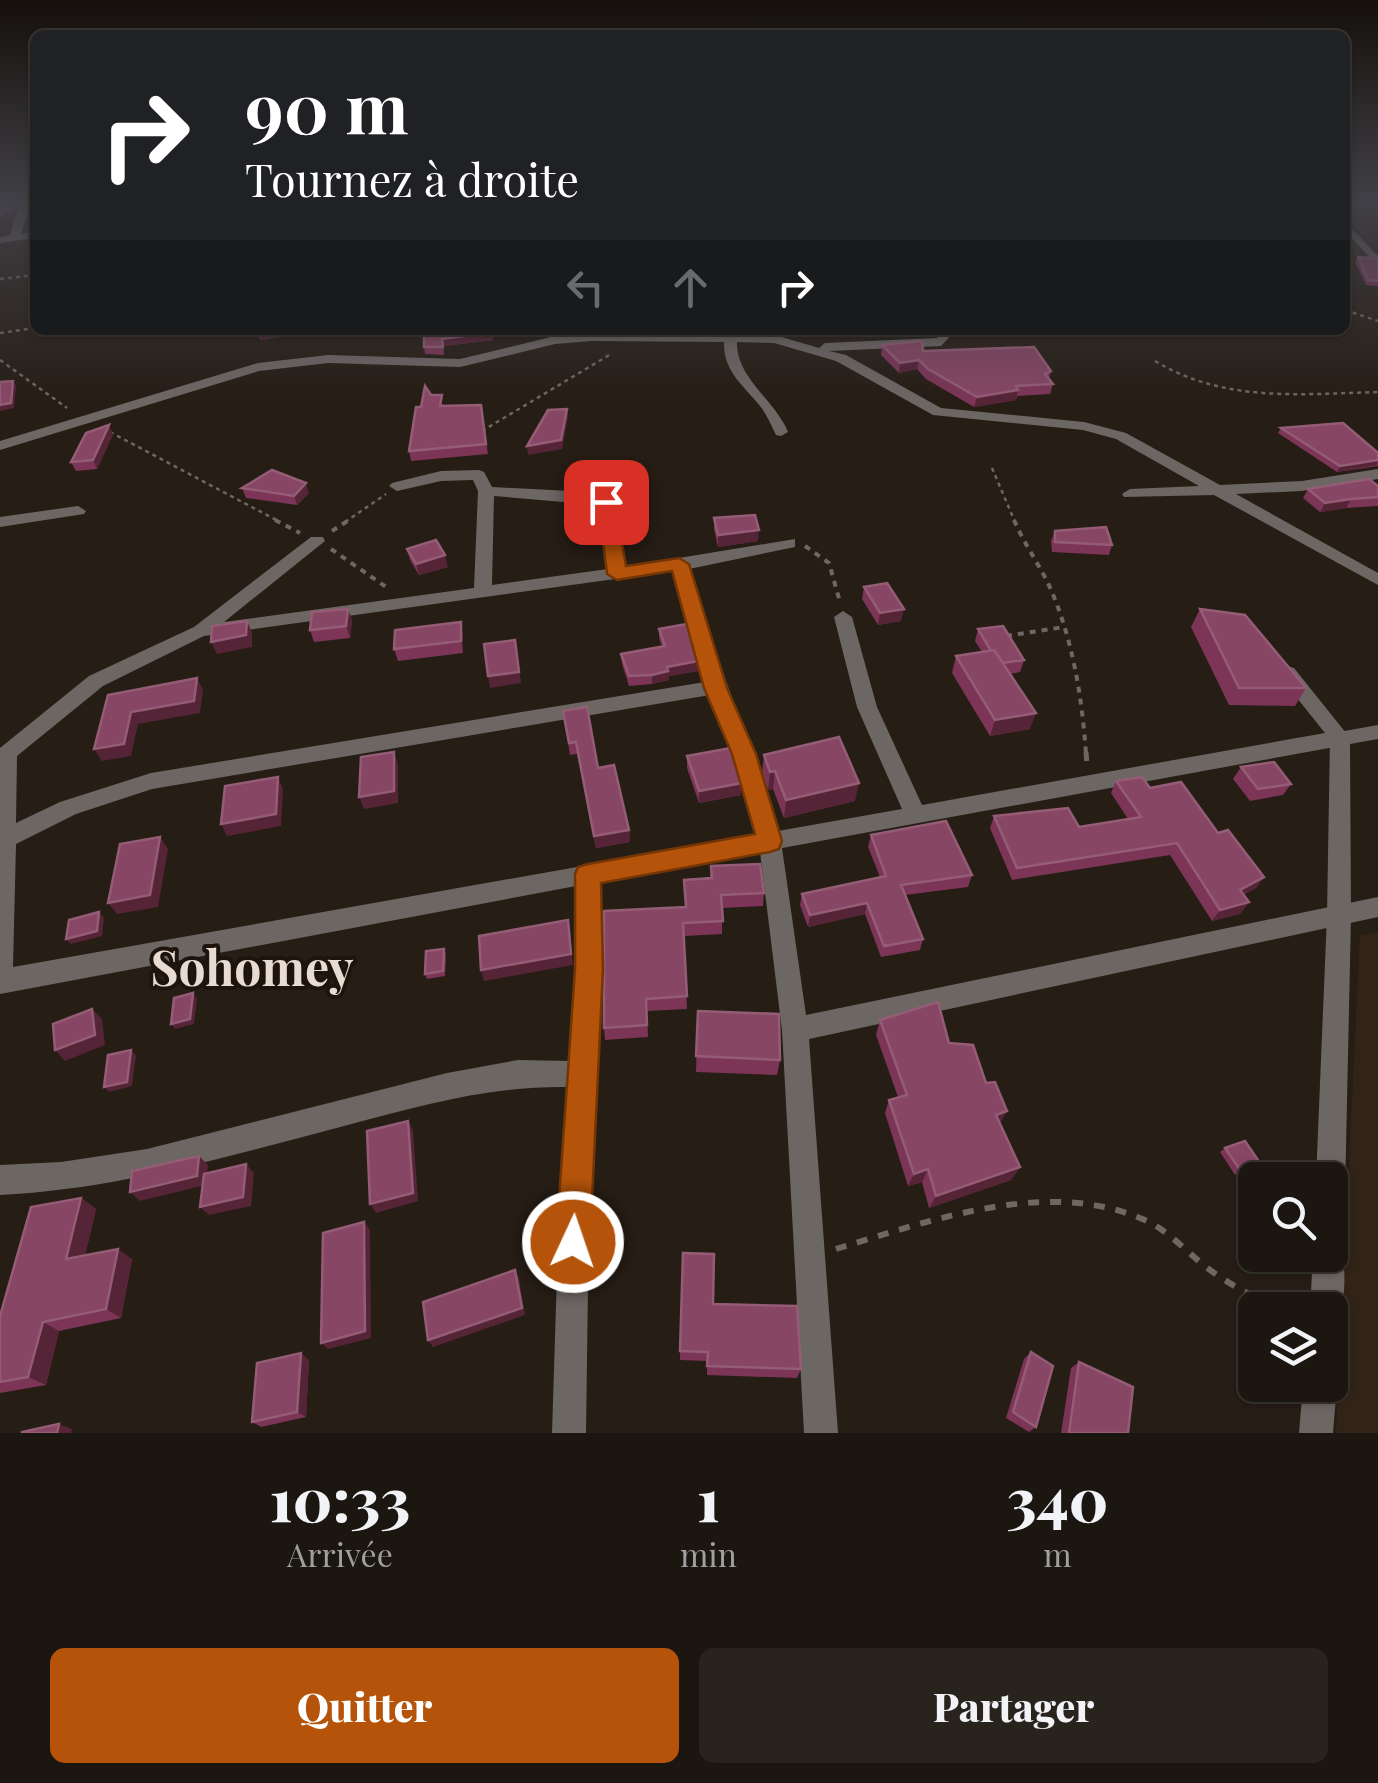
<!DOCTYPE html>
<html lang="fr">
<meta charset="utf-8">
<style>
body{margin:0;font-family:"Playfair Display",serif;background:#29231e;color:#f1f3f6;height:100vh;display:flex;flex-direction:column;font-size:38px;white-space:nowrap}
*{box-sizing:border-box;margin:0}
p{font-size:32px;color:#a09f9f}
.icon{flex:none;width:55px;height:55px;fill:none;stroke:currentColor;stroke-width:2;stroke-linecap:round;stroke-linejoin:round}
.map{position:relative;height:1433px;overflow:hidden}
.sheet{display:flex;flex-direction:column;background:#1c1610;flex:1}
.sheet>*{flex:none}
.top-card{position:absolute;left:30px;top:30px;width:1320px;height:305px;border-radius:15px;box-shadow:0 2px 8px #0004,0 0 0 2px #3a3530;background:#202124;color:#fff;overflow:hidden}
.controls{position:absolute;left:1238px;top:1162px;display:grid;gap:20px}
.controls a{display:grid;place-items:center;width:110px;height:110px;border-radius:15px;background:#1c1610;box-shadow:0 2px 8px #0004,0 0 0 2px #3a3530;font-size:50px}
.pin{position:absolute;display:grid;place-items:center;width:85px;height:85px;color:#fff;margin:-42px;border-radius:20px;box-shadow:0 5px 15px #0006}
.me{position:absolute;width:110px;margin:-55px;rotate:3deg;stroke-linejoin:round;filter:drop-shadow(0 0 8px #0008)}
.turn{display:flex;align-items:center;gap:35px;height:210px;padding:0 50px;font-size:45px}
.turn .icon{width:130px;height:130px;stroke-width:2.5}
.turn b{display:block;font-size:70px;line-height:85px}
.lanes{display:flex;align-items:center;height:95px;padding:0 50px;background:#0003;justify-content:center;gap:50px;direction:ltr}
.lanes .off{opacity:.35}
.eta{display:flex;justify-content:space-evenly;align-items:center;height:170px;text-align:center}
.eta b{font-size:60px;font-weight:800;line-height:70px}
.button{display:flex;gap:20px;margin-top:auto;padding:20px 50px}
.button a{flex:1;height:115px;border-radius:15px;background:#b45309;color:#fff;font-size:40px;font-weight:800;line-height:115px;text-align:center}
.button a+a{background:#29231e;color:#f1f3f6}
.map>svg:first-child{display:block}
.built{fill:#322317}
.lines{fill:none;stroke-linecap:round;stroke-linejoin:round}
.path-far3{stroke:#6f6760;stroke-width:2.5;stroke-dasharray:4 4;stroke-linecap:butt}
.path-far2{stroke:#6f6760;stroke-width:4;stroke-dasharray:6 6;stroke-linecap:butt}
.path-far1{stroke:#6f6760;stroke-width:5;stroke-dasharray:9 9;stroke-linecap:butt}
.path{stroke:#6f6760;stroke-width:6;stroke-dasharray:11 11;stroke-linecap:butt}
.minor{fill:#6d6764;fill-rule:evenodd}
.tertiary{fill:#6d6764;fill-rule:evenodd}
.wall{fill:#7c3557}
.shaded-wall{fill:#552437}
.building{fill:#864664;stroke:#945c75;stroke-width:2.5}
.route{fill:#b45309;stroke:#753606;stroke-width:2.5}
.labels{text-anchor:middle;stroke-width:8;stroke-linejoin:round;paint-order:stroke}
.near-quarter-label{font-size:48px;font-weight:bold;fill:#e8dbd1;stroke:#1d140d}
</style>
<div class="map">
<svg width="1378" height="1433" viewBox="0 0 1378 1433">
<rect width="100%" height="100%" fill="#261d15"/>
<polygon class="built" points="1378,932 1378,1433 1336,1433 1360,935"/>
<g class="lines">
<g class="path-far3">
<polyline points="0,279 35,275"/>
<polyline points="1345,310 1378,321"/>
<polyline points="0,333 35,328"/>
<polyline points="0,360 67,408"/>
<path d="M1155,361C1225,403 1300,394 1378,392"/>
<polyline points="482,431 611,354"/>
<polyline points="110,432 280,522"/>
<polyline points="992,468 1015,522"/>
<polyline points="345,522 386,494"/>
</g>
<g class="path-far2">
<polyline points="275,520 300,533"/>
<path d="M1014,520C1023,541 1036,560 1047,581C1072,634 1082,696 1086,754"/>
<polyline points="332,531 349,520"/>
<polyline points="805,546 829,563 840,602"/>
<polyline points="331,549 389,589"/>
<polyline points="1006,636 1064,627"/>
</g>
<polyline class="path-far1" points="1086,752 1087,764"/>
<path class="path" d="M836,1249C933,1220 1053,1175 1151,1223C1171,1234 1187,1252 1205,1266C1229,1285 1257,1299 1286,1310"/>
<g class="minor">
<polygon points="21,199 31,199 21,234 35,232 35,238 0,243 0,237 10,235"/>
<polygon points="1378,199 1378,205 1345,207 1345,201"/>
<polygon points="1345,222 1378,256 1378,266 1345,231"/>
<path d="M726,330H738V335H775L819,348L825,343L937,338L944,330H956L941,346L829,351L846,355L941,408L1084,422L1126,433L1220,485L1302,481L1378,469V479L1302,491L1236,494L1378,573V585L1214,495L1124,497L1122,494L1130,489L1199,486L1116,439L1083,430L933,415L836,361L774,343L737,342C736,378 775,400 788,432L781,436L776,435C771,425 767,415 760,406C743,385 723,371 724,342L591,341L555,344L460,367L328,363L259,371L0,450V441L258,363L328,355L460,359L555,336L591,333L725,335Z"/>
<path d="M479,470L484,472L492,487L589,492L612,499L624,567L795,539V547L689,569C716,657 749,743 778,831L902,809L857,707L834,617L843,611L852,617L877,707L922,805L1325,733L1277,673L1287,666L1294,668L1350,738L1347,743L1340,746L782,848L806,1015L1378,897V917L809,1039L838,1433H804L782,1030L760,852L600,882L601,969L589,1211L586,1433H552L559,1211L568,1087C487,1086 421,1106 344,1126C229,1156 118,1189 0,1195V1165L61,1162L147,1149L447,1073L518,1060L570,1061L577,969L576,886L0,994V748L89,676L194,627L311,537H323L325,541L224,622L474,588L478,491L473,480L441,481L397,491L389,486L392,483L441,471ZM494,496L599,505L608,569L492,585ZM673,571L705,682L151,773L60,802L16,823L17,756L103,686L204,636ZM710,695L726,733L757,835L13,967L16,844L76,814L152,789Z"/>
<polygon points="78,506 86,511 84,514 0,527 0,517"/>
</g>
<g class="tertiary">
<polygon points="1378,725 1378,739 1350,744 1351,915 1345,1194 1340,1204 1330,1209 1330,1180 1316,1180 1327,915 1330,738 1333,733"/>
<path d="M1330,1241L1339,1244C1347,1265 1346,1301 1337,1321L1330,1324V1310H1310L1313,1255H1330Z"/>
<polygon points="1330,1373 1337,1385 1333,1433 1299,1433 1303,1385 1330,1385"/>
</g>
</g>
<g class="wall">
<polygon points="1358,257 1378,261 1378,286 1366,285 1355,262"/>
<polygon points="251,330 304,330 305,333 262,340"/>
<polygon points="492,332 493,340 444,346 444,355 425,354 424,347"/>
<polygon points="882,345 1051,371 1049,379 1053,384 1050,394 1017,396 1016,400 974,407 926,379 917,369 899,373 881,355"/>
<polygon points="444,404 443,406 481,405 488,454 411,461 409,451 421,407"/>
<polygon points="1281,428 1378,453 1378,466 1337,472 1278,433"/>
<polygon points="113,434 97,469 76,471 71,462"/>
<polygon points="1378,486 1378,506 1346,508 1320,512 1303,498 1308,489"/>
<polygon points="242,488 309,493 297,505 246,498"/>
<polygon points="714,518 758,541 718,547 714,529"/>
<polygon points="1055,531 1112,545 1109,555 1052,552 1051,541"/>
<polygon points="407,549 448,567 419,575 410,560"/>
<polygon points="864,587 901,621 878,625 862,599"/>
<polygon points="348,609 352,620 350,638 314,642 310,630"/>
<polygon points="1200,609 1306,688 1295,706 1229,705 1191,627"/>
<polygon points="659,629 698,671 669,676 669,680 652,684 629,686 622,664 621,654 662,647 659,638"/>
<polygon points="978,629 1024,660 1020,672 1010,674 1030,729 990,736 952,673 956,656 982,652 975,641"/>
<polygon points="463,634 463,653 398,661 394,649"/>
<polygon points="563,711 598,768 629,830 630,842 596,848 577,754 570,755"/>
<polygon points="764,755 855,801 784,818 773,789 768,790 762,773"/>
<polygon points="687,756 741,795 699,803 687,768"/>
<polygon points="1241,767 1291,784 1283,795 1250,801 1233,779"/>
<polygon points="1116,781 1150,788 1218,833 1264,877 1256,888 1243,895 1249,902 1240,914 1212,921 1170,855 1012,880 990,828 994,816 1079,827 1128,819 1111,793"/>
<polygon points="871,835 972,875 968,887 905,895 923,939 920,950 881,957 865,914 808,927 800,905 802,894 880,877 868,847"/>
<polygon points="711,866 764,893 763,906 722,908 722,934 684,936 687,1009 647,1011 648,1037 605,1040 604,1028 685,907 710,878"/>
<polygon points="444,949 446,954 445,976 427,979 425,974"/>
<polygon points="698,1011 780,1060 777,1075 696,1072"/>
<polygon points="880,1020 949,1043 1000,1124 1020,1167 1011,1180 929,1208 922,1182 908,1186 885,1113 889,1100 898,1097 876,1035"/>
<polygon points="1225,1148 1260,1163 1255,1168 1235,1175 1220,1152"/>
<polygon points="81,1198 96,1209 85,1255 132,1259 121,1318 59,1331 46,1385 0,1393 0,1316"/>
<polygon points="713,1304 801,1369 797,1378 707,1375 707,1361 680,1360 680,1351"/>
<polygon points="1031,1352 1036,1427 1029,1432 1006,1418 1024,1359"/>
<polygon points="309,1360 306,1417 261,1427 252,1422"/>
<polygon points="1079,1362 1128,1433 1061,1433 1071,1368"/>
</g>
<g class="shaded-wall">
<polygon points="14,199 18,199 12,215 6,215 0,222 0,215"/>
<polygon points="270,330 304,330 305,333 262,340 259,332"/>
<polygon points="492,332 493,340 444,346 444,355 442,339"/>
<polygon points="919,360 917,369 899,373 900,363"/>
<polygon points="13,381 16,386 14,408 0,411 0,405"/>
<polygon points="1018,390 1016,400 974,407 977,397"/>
<polygon points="567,409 568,418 562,449 528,455 527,446"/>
<polygon points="109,425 113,434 97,469 93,460"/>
<polygon points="1378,460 1377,465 1337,472 1340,466"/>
<polygon points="306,483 309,493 297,505 294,496"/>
<polygon points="1351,499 1346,508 1320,512 1325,503"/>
<polygon points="759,530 758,541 718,547 718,535"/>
<polygon points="445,555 448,567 419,575 416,564"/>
<polygon points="348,609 352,620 350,638 346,626"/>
<polygon points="904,609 901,621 878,625 880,613"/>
<polygon points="247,621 252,633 252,647 217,654 211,642"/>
<polygon points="461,622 463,634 463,653 461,641"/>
<polygon points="515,640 521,683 490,688 488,676"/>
<polygon points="698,661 698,671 669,676 669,680 652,684 652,675 667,667"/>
<polygon points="197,678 203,690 200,713 138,724 131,756 102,761 94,749 131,712"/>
<polygon points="1036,713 1030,729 990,736 995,720"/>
<polygon points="394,752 398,764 398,803 364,809 359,797"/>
<polygon points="775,771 773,789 768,790 770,772"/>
<polygon points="278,777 283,789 281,826 227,836 221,824"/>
<polygon points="742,783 741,795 699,803 699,791"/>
<polygon points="859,783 855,801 784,818 786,800"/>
<polygon points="629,830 630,842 596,848 594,836"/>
<polygon points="160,837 168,849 158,907 117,914 108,903"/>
<polygon points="1264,877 1256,888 1232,901 1240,890"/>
<polygon points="1249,902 1240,914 1212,921 1220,910"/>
<polygon points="867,903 865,914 808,927 810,915"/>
<polygon points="99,912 104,918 102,936 71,944 66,939"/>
<polygon points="568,920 573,965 484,981 481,970"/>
<polygon points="193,993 197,999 194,1024 175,1029 171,1024"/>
<polygon points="92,1009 102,1019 105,1045 65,1061 55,1050"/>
<polygon points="131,1050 136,1055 132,1086 109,1092 104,1087"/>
<polygon points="1007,1111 1000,1124 996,1115"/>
<polygon points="408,1121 413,1130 418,1201 376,1213 370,1204"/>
<polygon points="199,1156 208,1165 206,1185 140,1201 130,1192"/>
<polygon points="1260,1163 1255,1168 1235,1175 1240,1170"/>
<polygon points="246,1164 254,1173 251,1206 209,1215 200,1207"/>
<polygon points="1020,1167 1011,1180 929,1208 936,1196"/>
<polygon points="928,1169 922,1182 908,1186 914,1174"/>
<polygon points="81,1198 96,1209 82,1269 66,1259"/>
<polygon points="364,1222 370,1230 371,1338 328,1349 321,1343"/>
<polygon points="118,1249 132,1259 121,1318 106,1309"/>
<polygon points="515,1270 519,1278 525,1315 433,1347 428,1340"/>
<polygon points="43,1322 59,1331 46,1385 28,1377"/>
<polygon points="301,1353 309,1360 306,1417 297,1412"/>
<polygon points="59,1424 72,1429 71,1433 57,1433"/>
</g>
<g class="building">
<polygon points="0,199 14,199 10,210 4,211 0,215"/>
<polygon points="1358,257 1373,258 1378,261 1378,281 1368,280"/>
<polygon points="424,330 491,330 492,332 442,339 443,347 424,347"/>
<polygon points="922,341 923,351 1034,347 1051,371 1045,374 1053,384 1016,386 1018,390 977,397 928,369 919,360 900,363 882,345"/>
<polygon points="13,381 11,403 0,405 0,382"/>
<polygon points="425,386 431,395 442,395 440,406 481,405 486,444 409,451 416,407 421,407"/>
<polygon points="567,409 561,440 527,446 548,410"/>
<polygon points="1343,423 1378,453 1378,460 1340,466 1281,428"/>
<polygon points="109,425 93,460 71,462 86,433"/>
<polygon points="272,470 306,483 294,496 242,488"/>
<polygon points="1369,479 1378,486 1378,497 1351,499 1325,503 1308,489"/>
<polygon points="755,515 759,530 718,535 714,518"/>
<polygon points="1106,527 1112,545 1055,542 1055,531"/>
<polygon points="436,540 445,555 416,564 407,549"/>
<polygon points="887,583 904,609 880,613 864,587"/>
<polygon points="348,609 346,626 310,630 312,612"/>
<polygon points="1200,609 1245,615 1306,688 1239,688"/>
<polygon points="247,621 246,635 211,642 212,626"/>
<polygon points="461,622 461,641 394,649 395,630"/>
<polygon points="687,624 698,661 667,667 668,671 652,675 629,676 621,654 665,646 659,629"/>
<polygon points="1003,626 1024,660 1003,663 994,650 991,651 978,629"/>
<polygon points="515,640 519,672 488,676 484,644"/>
<polygon points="994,650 1036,713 995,720 956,656"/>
<polygon points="197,678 194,701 131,712 124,744 94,749 108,695"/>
<polygon points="587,707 598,768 614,765 629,830 594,836 576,742 569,743 563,711"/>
<polygon points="839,737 859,783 786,800 775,771 770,772 764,755"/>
<polygon points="731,748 742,783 699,791 687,756"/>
<polygon points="394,752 394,791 359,797 361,757"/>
<polygon points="1274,762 1291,784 1258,789 1241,767"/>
<polygon points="278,777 276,814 221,824 225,786"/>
<polygon points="1142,777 1150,788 1181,782 1218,833 1228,830 1264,877 1240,890 1249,902 1220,910 1177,843 1017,868 994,816 1068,808 1079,827 1141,817 1116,781"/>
<polygon points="946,821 972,875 901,885 923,939 884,946 867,903 810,915 802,894 886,876 871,835"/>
<polygon points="160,837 150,895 108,903 120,844"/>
<polygon points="760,864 764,893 721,895 723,921 683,923 687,996 646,999 647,1025 604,1028 604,911 686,907 684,880 712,878 711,866"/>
<polygon points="99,912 97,931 66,939 69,920"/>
<polygon points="568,920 571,954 481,970 479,936"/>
<polygon points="444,949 443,971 425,974 426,951"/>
<polygon points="193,993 190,1019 171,1024 174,998"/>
<polygon points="938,1002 949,1043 973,1045 986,1083 995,1082 1007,1111 996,1115 1020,1167 936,1196 928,1169 914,1174 889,1100 907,1095 880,1020"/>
<polygon points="92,1009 95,1035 55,1050 53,1024"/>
<polygon points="698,1011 779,1014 780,1060 696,1056"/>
<polygon points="131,1050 127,1082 104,1087 108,1055"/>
<polygon points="408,1121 413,1193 370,1204 367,1131"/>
<polygon points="1245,1141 1260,1163 1240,1170 1225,1148"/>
<polygon points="199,1156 197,1176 130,1192 132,1171"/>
<polygon points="246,1164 243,1197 200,1207 204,1174"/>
<polygon points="81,1198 66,1259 118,1249 106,1309 43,1322 28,1377 0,1382 0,1316 31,1207"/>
<polygon points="364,1222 365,1331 321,1343 323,1233"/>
<polygon points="683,1253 714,1254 713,1304 797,1306 801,1369 707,1366 708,1352 680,1351"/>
<polygon points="515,1270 522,1308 428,1340 423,1302"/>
<polygon points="1031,1352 1053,1366 1036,1427 1013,1412"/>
<polygon points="301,1353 297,1412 252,1422 257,1363"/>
<polygon points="1079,1362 1133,1387 1128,1433 1069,1433"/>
<polygon points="59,1424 57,1433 22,1433 22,1432"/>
</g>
<linearGradient id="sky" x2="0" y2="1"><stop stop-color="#15100c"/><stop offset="0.5" stop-color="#414046"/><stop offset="1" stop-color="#414046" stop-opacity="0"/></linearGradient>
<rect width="1378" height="400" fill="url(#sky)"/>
<polygon class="route" points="606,496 615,502 626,566 679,558 689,564 727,688 756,754 782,841 779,849 770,852 601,883 603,969 590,1242 585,1254 573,1260 561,1254 556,1242 575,969 575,874 578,867 588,864 755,834 732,754 704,688 672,571 617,580 607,574 598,502"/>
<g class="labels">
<g class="near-quarter-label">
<text x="252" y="986">Sohomey</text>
</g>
</g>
</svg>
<div class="controls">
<a><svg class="icon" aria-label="search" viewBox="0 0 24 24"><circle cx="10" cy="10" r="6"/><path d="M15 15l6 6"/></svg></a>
<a><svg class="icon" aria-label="layers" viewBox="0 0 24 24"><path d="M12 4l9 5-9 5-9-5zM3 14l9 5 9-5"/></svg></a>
</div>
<div class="pin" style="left:606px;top:502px;background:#d93025"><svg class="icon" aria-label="arrive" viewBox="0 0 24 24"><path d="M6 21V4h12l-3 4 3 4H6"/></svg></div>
<svg class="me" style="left:573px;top:1242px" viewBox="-20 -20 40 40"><circle r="17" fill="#b45309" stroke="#fff" stroke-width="3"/><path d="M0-11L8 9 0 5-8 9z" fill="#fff"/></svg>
<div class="top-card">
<div class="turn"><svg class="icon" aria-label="right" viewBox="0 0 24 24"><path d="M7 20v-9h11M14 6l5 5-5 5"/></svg><div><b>90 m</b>Tournez à droite</div></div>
<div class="lanes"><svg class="icon off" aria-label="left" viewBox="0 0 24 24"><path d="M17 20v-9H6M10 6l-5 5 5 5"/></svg><svg class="icon off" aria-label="ahead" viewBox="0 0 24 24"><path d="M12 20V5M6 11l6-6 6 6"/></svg><svg class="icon" aria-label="right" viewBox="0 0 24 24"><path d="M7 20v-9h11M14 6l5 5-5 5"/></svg></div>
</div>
</div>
<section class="sheet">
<div class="eta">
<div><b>10:33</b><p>Arrivée</p></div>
<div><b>1</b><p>min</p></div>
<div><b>340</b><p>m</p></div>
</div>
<div class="button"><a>Quitter</a><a>Partager</a></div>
</section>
